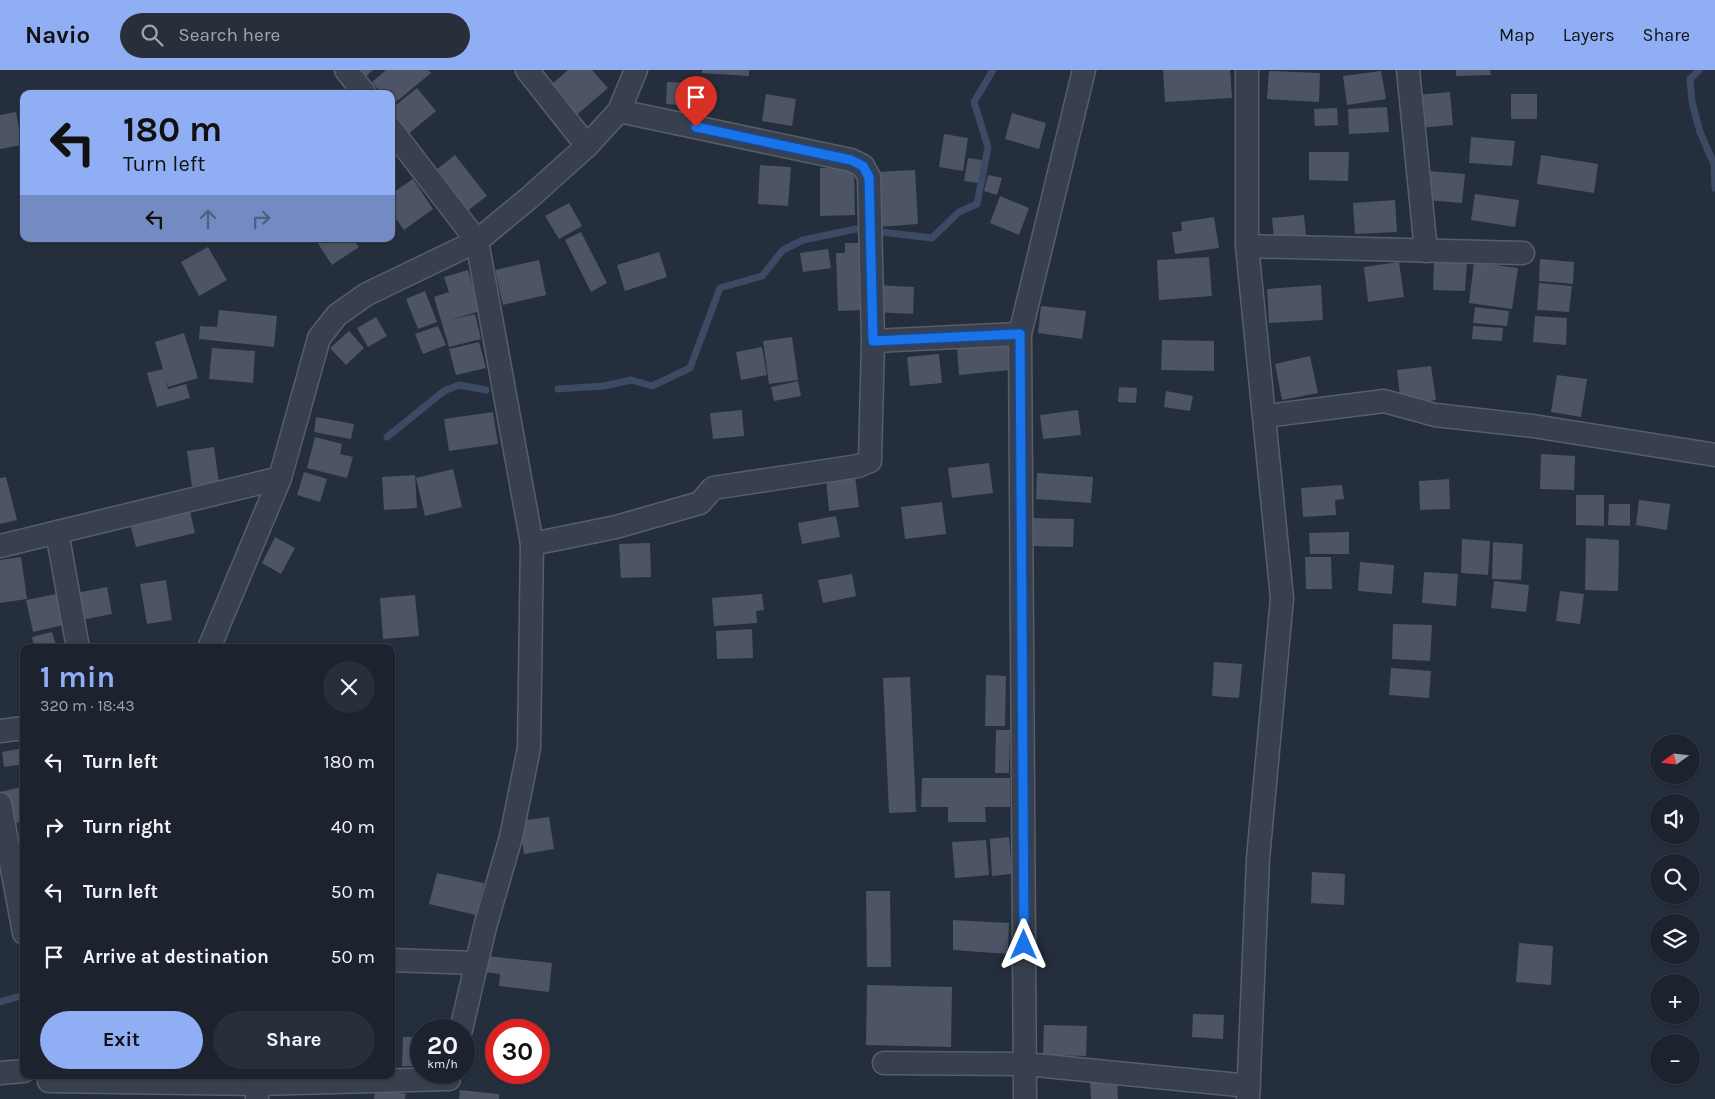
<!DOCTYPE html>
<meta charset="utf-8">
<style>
body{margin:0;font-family:Karla,sans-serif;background:#292f3a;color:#f1f3f6;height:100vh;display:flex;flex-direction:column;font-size:19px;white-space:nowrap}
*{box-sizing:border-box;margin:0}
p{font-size:16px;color:#a0a4aa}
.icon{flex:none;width:28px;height:28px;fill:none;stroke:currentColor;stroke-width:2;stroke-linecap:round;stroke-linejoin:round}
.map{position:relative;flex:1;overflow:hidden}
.panel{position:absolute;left:20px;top:574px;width:375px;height:435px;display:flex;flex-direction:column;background:#1c222e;border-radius:10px;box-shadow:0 1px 4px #0004,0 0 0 1px #3a3f4a}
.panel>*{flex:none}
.top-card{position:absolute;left:20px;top:20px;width:375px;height:152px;border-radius:10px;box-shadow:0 1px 4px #0004,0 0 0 1px #3a3f4a;background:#90aef3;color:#111;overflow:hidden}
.needle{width:32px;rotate:255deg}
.buttons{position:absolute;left:1650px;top:664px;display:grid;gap:10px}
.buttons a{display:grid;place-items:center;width:50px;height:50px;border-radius:50%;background:#1c222e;box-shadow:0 1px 4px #0004,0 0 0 1px #3a3f4a;font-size:25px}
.speed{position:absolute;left:410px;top:949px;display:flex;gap:10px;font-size:25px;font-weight:700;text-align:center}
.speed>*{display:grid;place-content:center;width:65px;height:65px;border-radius:50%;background:#1c222e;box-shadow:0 1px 4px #0004,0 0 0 1px #3a3f4a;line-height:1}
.speed small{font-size:12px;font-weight:400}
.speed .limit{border:8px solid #d22;background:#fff;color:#111}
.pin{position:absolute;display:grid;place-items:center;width:42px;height:42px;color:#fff;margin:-51px -21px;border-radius:50% 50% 50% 0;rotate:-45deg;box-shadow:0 0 5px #0007}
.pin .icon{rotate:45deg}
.me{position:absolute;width:55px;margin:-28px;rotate:0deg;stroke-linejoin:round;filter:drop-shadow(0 0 4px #0008)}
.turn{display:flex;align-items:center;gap:18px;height:105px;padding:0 20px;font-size:22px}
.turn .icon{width:65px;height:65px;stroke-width:2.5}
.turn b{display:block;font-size:35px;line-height:42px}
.lanes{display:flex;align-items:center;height:48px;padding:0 20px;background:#0003;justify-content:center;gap:25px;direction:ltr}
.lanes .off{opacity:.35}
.round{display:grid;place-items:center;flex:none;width:52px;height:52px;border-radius:26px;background:#292f3a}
.headline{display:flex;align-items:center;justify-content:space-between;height:85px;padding:0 20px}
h1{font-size:30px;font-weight:700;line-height:38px;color:#90aef3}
.primary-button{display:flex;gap:10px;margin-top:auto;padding:10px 20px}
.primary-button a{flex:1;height:58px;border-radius:30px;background:#90aef3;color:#111;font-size:20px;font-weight:700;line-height:58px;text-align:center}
.primary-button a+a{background:#292f3a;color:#f1f3f6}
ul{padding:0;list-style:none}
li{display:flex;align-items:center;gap:15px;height:65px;padding:0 20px}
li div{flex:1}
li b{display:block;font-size:19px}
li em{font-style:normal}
header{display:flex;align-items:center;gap:30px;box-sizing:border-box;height:70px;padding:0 25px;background:#90aef3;color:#111}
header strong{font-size:24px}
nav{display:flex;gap:28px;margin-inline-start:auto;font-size:18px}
.search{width:350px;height:45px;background:#292f3a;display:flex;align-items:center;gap:12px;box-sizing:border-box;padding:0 18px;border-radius:28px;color:#a0a4aa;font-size:19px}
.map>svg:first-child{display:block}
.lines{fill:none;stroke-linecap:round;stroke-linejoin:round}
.stream{stroke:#3c4a65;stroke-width:7}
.building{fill:#4c5466}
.minor-casing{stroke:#575e6b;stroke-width:25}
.minor{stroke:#39404d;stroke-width:22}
.route-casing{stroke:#114b97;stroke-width:12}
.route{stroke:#1a73e8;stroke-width:9}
</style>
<header>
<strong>Navio</strong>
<div class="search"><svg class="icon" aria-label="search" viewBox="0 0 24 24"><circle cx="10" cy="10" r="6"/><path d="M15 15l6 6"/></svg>Search here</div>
<nav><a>Map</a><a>Layers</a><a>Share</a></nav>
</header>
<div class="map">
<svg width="1715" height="1029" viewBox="0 0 1715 1029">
<rect width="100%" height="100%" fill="#252e3d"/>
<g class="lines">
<g class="stream">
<polyline points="1699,0 1690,9 1692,32 1700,62 1714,94 1715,118"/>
<polyline points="558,319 604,316 631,310 652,316 690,298 720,218 762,206 783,180 803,170 856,159 932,168 959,142 977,134 988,77 974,32 993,0"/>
<polyline points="387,367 444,321 459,315 486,320"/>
<polyline points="0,932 24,925"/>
</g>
</g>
<g class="building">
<polygon points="356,0 373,0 363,9"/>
<polygon points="386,0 428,0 431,3 391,36 391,24 382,24 372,12"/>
<polygon points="568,0 592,0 608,18 572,49 546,19"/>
<polygon points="702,0 749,0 749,6 702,3"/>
<polygon points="1163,0 1230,0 1232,28 1165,32"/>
<polygon points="1456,0 1490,0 1491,5 1456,6"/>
<polygon points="1269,1 1320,3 1319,32 1267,29"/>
<polygon points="1381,1 1386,29 1347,35 1343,6"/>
<polygon points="667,12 711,14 710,37 666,34"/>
<polygon points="417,18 436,41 407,65 391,47 391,39"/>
<polygon points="1450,22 1453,55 1417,58 1415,25"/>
<polygon points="766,24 796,29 792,56 762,51"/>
<rect x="1511" y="24" width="26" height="25"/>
<polygon points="1387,37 1389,62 1349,64 1348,39"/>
<polygon points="1337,38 1338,55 1315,56 1314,39"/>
<polygon points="16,42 22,75 0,79 0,45"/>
<polygon points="1012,43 1046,53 1039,79 1005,69"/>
<polygon points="944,64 968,68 963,101 939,97"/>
<polygon points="1471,67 1515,71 1512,96 1469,93"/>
<polygon points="1309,82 1349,82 1348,111 1309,110"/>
<polygon points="455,85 487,126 463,144 431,104"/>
<polygon points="1541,85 1598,94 1594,123 1537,114"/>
<polygon points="968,88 982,90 978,113 964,111"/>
<polygon points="760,95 791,97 788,136 758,134"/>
<polygon points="820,98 854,98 855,145 820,146"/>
<polygon points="915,100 918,154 878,157 875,102"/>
<polygon points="1428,101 1465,104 1462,133 1425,130"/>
<polygon points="988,105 1002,108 997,125 984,121"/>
<polygon points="413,109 433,139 404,160 391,142 391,124"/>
<polygon points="1475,124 1519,130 1515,157 1471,150"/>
<polygon points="1000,126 1029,138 1019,165 990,153"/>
<polygon points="1395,130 1397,162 1355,164 1353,133"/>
<polygon points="569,133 582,156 559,169 545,146"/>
<polygon points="1304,145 1306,166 1274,169 1272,148"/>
<polygon points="1214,147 1219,178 1175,184 1172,162 1182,161 1181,152"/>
<polygon points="581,162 607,213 591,222 565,170"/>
<polygon points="315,169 353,169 359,177 332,195"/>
<polygon points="845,173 860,173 862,240 838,241 836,183 845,183"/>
<polygon points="208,177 227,210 199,226 181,192"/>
<polygon points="828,179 831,198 803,202 800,183"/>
<polygon points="659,182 667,207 625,221 617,195"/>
<polygon points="1209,187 1212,226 1159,230 1157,190"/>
<polygon points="1434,189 1467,191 1465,221 1433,220"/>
<polygon points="1540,189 1574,192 1573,214 1539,211"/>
<polygon points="539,190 546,225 503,235 495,200"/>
<polygon points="1399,192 1404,227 1368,232 1364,197"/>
<polygon points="1474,192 1518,198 1512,239 1469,233"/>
<polygon points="468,200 480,241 450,250 475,244 481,269 449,277 434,227 449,222 444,207"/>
<polygon points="1539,213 1572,216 1569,242 1537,240"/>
<polygon points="877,215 914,217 913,244 876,242"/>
<polygon points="1321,215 1323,250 1269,253 1267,219"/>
<polygon points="425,221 437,252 418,259 406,229"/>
<polygon points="1041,236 1086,241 1082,269 1038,263"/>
<polygon points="1475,237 1509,241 1507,256 1473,253"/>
<polygon points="219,240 277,246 274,277 199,269 200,256 217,257"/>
<polygon points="1535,246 1567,248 1566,275 1533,272"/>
<polygon points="376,247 387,266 368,277 357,258"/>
<polygon points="438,256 446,275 423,284 415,264"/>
<polygon points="1473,256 1503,258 1502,271 1472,269"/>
<polygon points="349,261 364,278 346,295 330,278"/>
<polygon points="184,263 198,308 168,317 164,307 168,319 186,314 190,328 157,337 147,303 163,299 155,272"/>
<polygon points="792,267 798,310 769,314 763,271"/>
<polygon points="1162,270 1214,271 1214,301 1161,300"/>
<polygon points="479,272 486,298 456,305 449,279"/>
<polygon points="1007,273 1010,300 959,305 957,278"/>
<polygon points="762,277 767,305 741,310 736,282"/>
<polygon points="212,278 255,281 253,313 209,309"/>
<polygon points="939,284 942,313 910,316 907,287"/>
<polygon points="1310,286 1318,323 1282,330 1275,294"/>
<polygon points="1431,296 1436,330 1401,335 1397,300"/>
<polygon points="1557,305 1587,309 1581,347 1551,342"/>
<polygon points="798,311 801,326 774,331 771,317"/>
<polygon points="1119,317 1137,318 1136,333 1118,332"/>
<polygon points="1166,321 1193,326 1190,341 1164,337"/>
<polygon points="742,340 744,366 713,369 710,343"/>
<polygon points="1078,340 1081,365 1043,369 1040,345"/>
<polygon points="493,342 498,374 449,381 444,349"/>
<polygon points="316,347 354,354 351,369 314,362"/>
<polygon points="315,367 342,374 340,384 353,387 347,408 307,398"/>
<polygon points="214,377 219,413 192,416 187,381"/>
<polygon points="1541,384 1575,386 1574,420 1540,419"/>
<polygon points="989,393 993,423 952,428 948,398"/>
<polygon points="453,399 462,437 425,446 416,408"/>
<polygon points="304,402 327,409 320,432 297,425"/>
<polygon points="1037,403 1093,407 1091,433 1036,429"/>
<polygon points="415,405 417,438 384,440 382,407"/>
<polygon points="855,406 859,437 829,441 826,410"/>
<polygon points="6,407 17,450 0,454 0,408"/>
<polygon points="1449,409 1450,439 1420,440 1419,411"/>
<polygon points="1342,415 1344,429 1335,430 1336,445 1303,447 1301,418"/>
<polygon points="1576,425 1604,425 1604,456 1576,455"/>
<polygon points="1639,430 1670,434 1667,460 1636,455"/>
<polygon points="188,432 195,463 136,477 128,446"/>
<polygon points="942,432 946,464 905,469 901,437"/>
<polygon points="1609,434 1630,434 1630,456 1608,455"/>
<polygon points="836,446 840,467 802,474 798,453"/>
<polygon points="1033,448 1074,449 1073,477 1032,476"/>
<polygon points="1349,462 1349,484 1310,484 1309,463"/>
<polygon points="275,467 295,478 281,504 262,493"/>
<polygon points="1586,468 1619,470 1618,521 1585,520"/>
<polygon points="1462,469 1490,471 1488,505 1461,503"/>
<polygon points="1493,472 1523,474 1521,510 1492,509"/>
<polygon points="650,473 651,507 621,508 619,474"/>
<polygon points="21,487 27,529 0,533 0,490"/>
<polygon points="1305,487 1331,487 1332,519 1306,519"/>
<polygon points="1360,492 1394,495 1392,524 1358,521"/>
<polygon points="1424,502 1458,504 1456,536 1422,533"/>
<polygon points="852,504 856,526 823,533 818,510"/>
<polygon points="166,510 172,550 147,554 140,514"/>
<polygon points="1494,511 1529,515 1526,542 1491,538"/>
<polygon points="107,517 112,544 81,550 76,523"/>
<polygon points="1560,521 1584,524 1580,554 1556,551"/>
<polygon points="56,524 63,555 33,562 26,530"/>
<polygon points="762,524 764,540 756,541 757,553 714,556 712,528"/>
<polygon points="415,525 419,566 383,569 380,528"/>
<polygon points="1393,554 1432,555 1430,591 1392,589"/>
<polygon points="752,559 753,588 717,589 716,561"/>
<polygon points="52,562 57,578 34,578 32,567"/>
<polygon points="1214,592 1242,594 1239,628 1212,626"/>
<polygon points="1391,598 1431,601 1429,628 1389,625"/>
<polygon points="986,605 1006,606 1005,656 985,656"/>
<polygon points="910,607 916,742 889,743 883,608"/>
<polygon points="996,660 1010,660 1009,703 995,703"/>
<polygon points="24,678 24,694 4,697 2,682"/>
<polygon points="922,708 1010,708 1010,737 985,737 986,752 948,752 948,737 921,737"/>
<polygon points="24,716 24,751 10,755 1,722"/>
<polygon points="549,747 554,779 524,784 519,751"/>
<polygon points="24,763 24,783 23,783 19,764"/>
<polygon points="1009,767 1012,804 992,806 990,769"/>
<polygon points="986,770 989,805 955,808 952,772"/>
<polygon points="1312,802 1345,804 1344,835 1311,833"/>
<polygon points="437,803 484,813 476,845 429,834"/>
<polygon points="866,821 890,821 891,897 867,897"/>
<polygon points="953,850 1009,853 1008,884 953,880"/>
<polygon points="1519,873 1553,876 1551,915 1516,912"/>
<polygon points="486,886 552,893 549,922 499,916 500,904 484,902"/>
<polygon points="867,915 952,917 951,977 866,975"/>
<polygon points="1193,944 1224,945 1223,969 1192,967"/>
<polygon points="1044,955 1087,956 1086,986 1043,985"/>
<polygon points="403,967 421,967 421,996 402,996"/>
<polygon points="1117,1008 1118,1029 1091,1029 1090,1010"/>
<polygon points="376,1019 406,1024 405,1029 374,1029"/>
<polygon points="460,1020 499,1024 499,1029 459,1029"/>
</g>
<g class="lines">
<defs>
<g id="minor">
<polyline points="346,0 365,24"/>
<polyline points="527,0 587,76"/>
<polyline points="1247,0 1247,176 1282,528 1258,789 1248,1029"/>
<polyline points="1408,0 1426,181"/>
<polyline points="391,59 477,171 532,474 529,678 511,767 485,857 461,960"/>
<polyline points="1247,176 1523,183"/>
<polyline points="873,271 1020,264"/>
<polyline points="1266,346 1384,331 1435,345 1533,356 1715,385"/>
<polyline points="57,462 78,578"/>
<polyline points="532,474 616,457 700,433 713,418 858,396 870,391 873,271 869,107 863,96 851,90 619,41"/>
<polyline points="0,476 280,408"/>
<polyline points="209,578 280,408 319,268 337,245 367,224 477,171 529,128 587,76 619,41 636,0"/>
<polyline points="0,661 24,658"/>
<polyline points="0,734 24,863"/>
<polyline points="391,890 476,893"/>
<polyline points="884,993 1025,994 1249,1016"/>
<polyline points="0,1003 24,1001"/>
<polyline points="49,1011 258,1014 260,1005"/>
<polyline points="257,1028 258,1014 449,1009"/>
<polyline points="1025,1029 1020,264 1084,0"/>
</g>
</defs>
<use href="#minor" class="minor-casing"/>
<use href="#minor" class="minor"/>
</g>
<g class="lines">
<defs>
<polyline id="route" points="696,57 851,90 863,96 869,107 873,271 1020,264 1024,875"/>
</defs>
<use href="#route" class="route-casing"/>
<use href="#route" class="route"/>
</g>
</svg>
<div class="buttons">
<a><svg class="needle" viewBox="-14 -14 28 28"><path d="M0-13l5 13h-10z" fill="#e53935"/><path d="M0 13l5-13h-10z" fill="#a0a4aa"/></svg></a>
<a><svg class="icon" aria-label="sound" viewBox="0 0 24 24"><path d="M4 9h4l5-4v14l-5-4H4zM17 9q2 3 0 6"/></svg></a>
<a><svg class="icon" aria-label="search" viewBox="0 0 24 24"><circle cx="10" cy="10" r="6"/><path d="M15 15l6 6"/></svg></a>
<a><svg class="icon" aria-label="layers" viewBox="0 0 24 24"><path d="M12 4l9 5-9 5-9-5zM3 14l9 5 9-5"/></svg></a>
<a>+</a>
<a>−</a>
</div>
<div class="speed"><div>20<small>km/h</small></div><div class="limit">30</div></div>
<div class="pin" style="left:696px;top:57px;background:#d93025"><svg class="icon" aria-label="arrive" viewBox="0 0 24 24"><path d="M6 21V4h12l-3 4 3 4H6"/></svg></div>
<svg class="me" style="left:1024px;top:875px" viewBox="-20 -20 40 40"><path d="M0-17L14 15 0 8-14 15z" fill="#1a73e8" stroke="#fff" stroke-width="4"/></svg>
<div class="top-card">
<div class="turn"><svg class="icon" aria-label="left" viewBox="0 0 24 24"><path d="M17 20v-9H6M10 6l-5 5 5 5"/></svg><div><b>180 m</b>Turn left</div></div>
<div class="lanes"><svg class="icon" aria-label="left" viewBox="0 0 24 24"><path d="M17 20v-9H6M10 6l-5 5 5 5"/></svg><svg class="icon off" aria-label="ahead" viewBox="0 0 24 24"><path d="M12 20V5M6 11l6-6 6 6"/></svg><svg class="icon off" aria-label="right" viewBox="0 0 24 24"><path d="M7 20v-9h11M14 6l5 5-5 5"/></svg></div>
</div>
<section class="panel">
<div class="headline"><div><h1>1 min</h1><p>320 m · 18:43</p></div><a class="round"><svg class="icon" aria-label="close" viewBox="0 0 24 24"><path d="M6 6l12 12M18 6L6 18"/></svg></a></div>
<ul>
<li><svg class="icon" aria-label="left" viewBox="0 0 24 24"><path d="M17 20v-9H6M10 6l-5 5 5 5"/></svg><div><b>Turn left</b></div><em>180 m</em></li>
<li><svg class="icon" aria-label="right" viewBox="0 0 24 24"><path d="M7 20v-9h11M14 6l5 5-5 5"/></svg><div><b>Turn right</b></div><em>40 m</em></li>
<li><svg class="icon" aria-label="left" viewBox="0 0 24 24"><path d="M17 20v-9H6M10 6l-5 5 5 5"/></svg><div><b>Turn left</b></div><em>50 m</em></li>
<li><svg class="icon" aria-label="arrive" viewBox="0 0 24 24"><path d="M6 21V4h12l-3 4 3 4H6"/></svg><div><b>Arrive at destination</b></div><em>50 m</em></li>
</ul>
<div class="primary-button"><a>Exit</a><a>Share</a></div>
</section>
</div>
